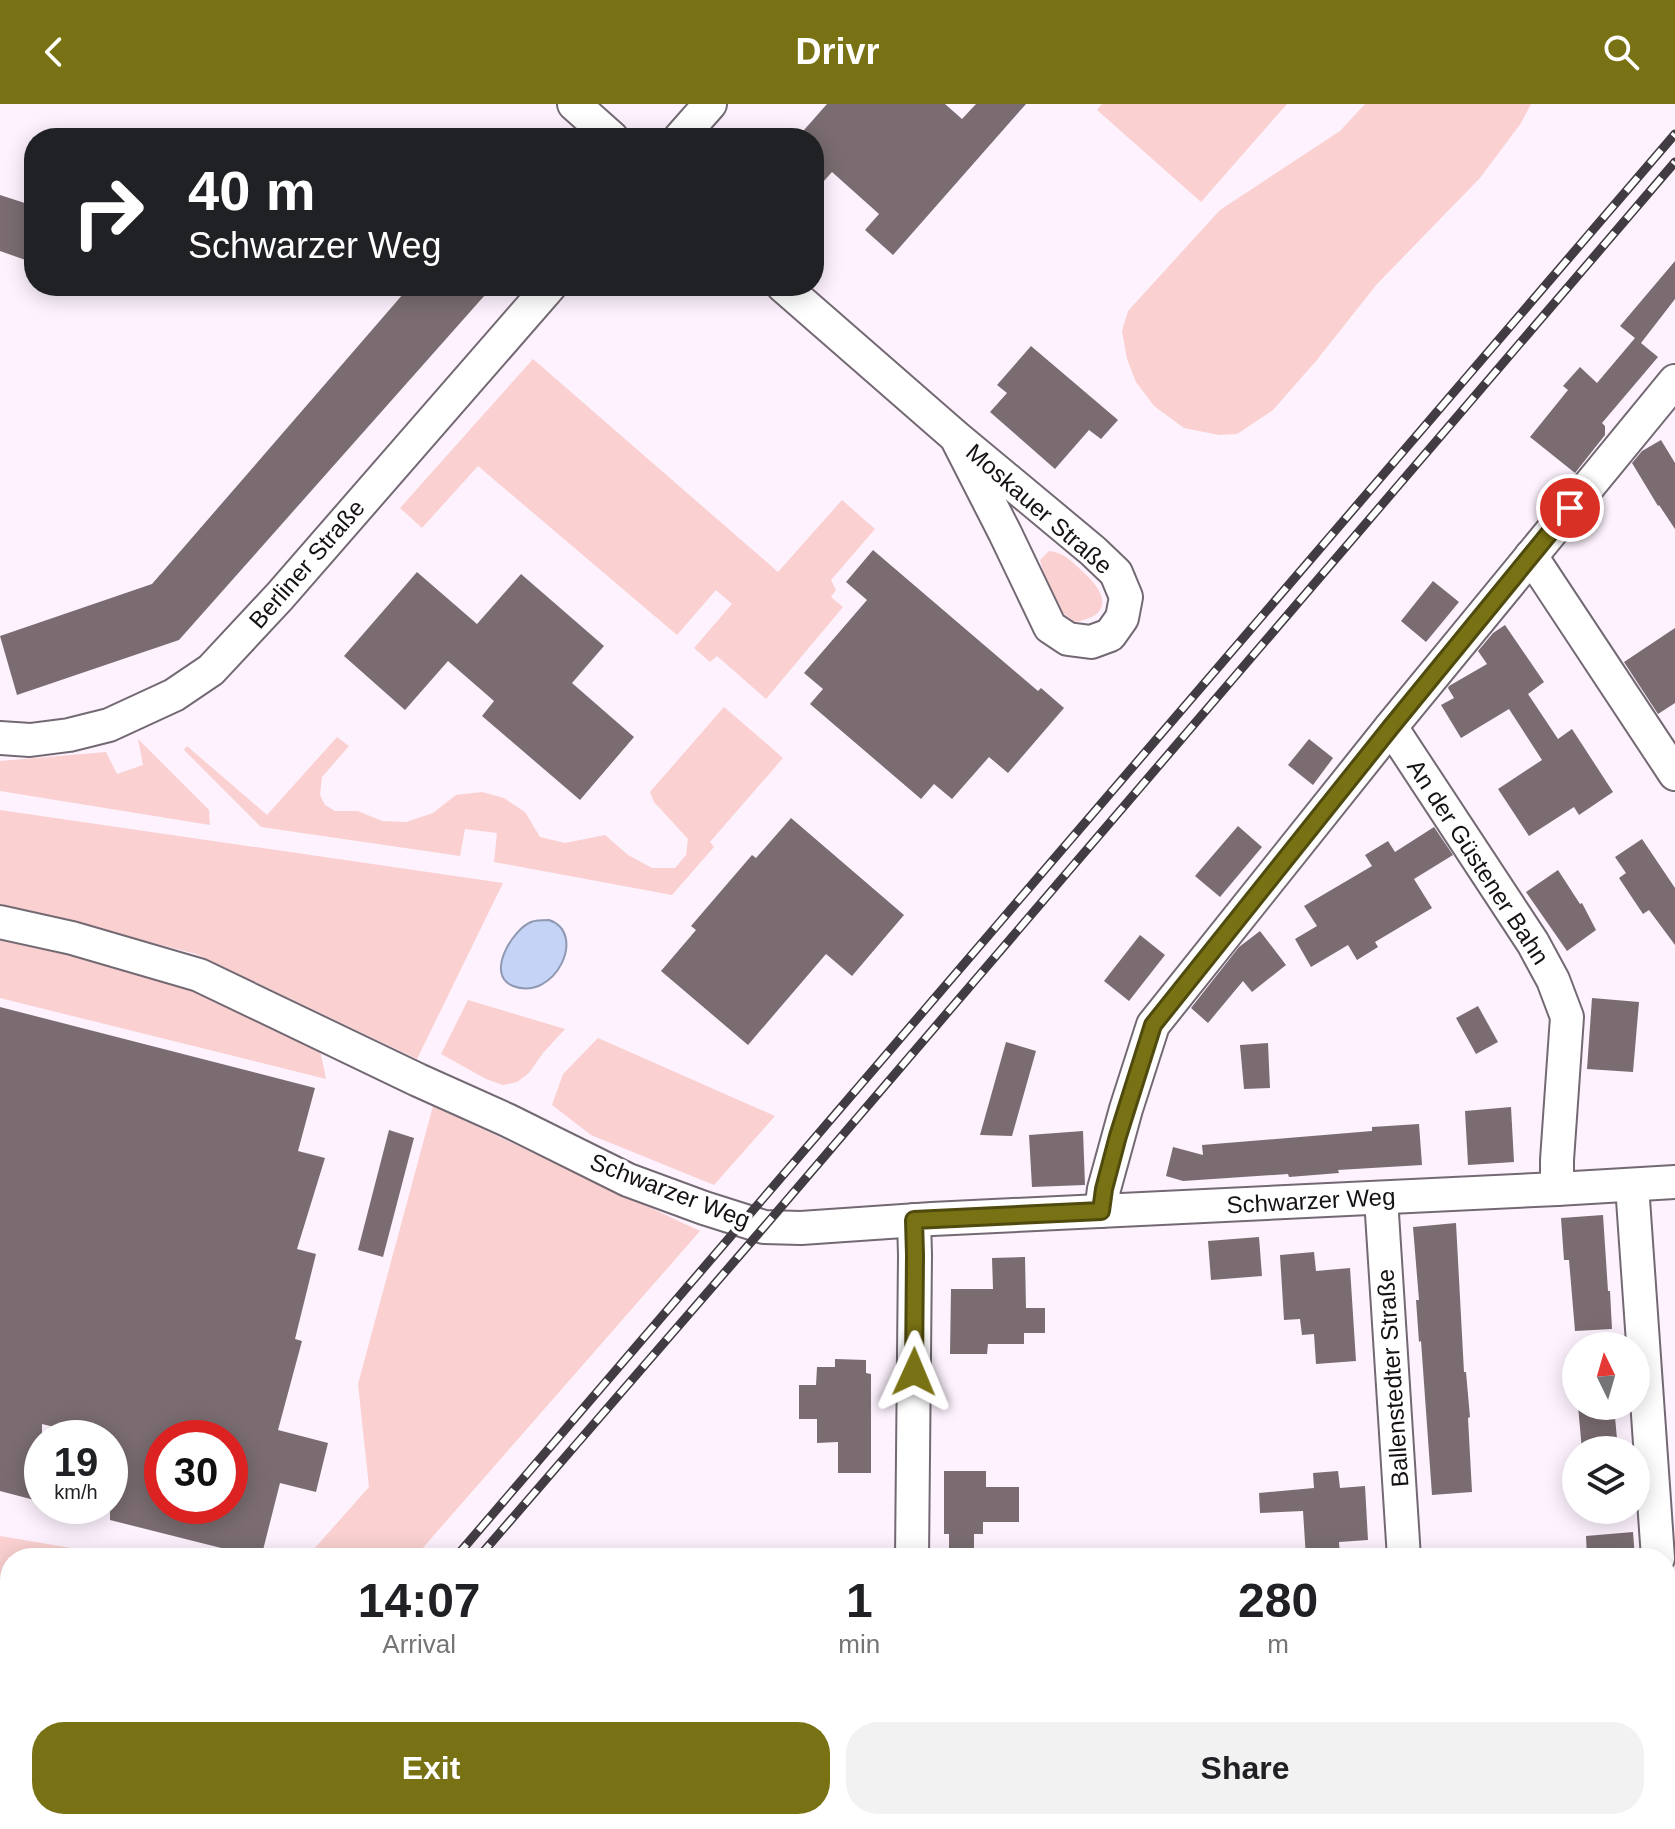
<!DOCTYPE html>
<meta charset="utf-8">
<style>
body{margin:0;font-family:Arial,sans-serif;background:#f2f2f2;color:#202124;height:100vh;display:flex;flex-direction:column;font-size:30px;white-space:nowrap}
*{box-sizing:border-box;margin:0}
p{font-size:26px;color:#757577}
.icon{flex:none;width:44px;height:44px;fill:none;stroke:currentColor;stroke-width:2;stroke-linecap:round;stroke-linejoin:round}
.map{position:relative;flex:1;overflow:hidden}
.side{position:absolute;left:0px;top:1444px;width:1676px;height:282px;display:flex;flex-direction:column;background:#fff;border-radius:32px 32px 0 0;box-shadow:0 4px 20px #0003}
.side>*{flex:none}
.guide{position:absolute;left:24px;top:24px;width:800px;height:168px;border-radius:32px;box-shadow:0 4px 20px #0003;background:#202124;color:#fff;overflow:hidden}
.needle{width:52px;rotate:355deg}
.buttons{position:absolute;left:1562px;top:1228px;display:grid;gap:16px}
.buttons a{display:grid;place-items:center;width:88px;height:88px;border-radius:50%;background:#fff;box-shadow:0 4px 20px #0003;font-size:40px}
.speed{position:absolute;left:24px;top:1316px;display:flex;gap:16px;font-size:40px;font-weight:700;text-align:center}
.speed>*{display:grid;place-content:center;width:104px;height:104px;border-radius:50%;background:#fff;box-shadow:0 4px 20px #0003;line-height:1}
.speed small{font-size:20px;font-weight:400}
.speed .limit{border:12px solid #d22;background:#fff;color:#111}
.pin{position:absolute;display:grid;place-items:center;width:68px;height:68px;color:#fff;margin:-34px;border:4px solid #fff;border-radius:50%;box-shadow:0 2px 8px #0007}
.me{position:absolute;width:88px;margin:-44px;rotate:1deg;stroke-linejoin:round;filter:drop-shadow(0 0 6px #0008)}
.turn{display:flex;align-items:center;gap:28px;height:168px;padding:0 32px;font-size:36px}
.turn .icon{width:104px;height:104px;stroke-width:2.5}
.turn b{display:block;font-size:56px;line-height:68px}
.eta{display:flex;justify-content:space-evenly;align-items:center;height:136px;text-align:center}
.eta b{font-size:48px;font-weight:700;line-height:56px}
.action{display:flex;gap:16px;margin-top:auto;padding:16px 32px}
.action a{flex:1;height:92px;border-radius:32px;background:#797214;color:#fff;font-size:32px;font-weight:700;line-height:92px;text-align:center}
.action a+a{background:#f2f2f2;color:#202124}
header{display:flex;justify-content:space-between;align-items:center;height:104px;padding:0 32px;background:#797214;color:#fff;font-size:36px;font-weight:700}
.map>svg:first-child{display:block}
.green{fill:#fad1d0}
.water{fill:#c4d3f6;stroke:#9099b2;stroke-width:2}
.building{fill:#7a6c71;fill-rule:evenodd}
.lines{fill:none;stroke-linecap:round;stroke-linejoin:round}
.minor-casing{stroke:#736973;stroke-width:36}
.minor{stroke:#fff;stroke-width:32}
.rail-casing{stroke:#413c42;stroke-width:9}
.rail{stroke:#fff;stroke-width:6;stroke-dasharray:18;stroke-linecap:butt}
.route-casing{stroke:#4f4a0d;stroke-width:20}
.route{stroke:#797214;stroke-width:14}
.labels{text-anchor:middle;stroke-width:7;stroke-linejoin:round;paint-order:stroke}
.street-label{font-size:24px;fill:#151115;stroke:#fff}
</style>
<header><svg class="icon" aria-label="back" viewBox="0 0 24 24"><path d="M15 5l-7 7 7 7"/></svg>Drivr<svg class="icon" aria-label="search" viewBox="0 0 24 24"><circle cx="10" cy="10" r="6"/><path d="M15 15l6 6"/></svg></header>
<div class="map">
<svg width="1675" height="1725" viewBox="0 0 1675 1725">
<rect width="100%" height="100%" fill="#fdf2fe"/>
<g class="green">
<polygon points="1102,0 1287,0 1201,98 1097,6"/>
<polygon points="1365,0 1531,0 1521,19 1480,74 1377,180 1316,257 1273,306 1237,330 1219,331 1184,324 1154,302 1136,278 1127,255 1122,227 1128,207 1220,106 1340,27"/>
<polygon points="533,255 778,468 842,396 875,425 831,476 836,486 831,493 843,503 766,595 717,552 710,558 694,544 732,500 716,486 677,531 478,362 422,424 400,404"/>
<path d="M1049,447C1063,448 1071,457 1081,466C1105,487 1116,511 1075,518L1060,507L1044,471L1040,456Z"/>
<polygon points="724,603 783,654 710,738 714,743 672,791 494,758 497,729 465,725 460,752 261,723 184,646 187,642 267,711 337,633 349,642 322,673 320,691 325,701 335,707 358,707 382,717 406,718 433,709 456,691 482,688 504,694 525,708 540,733 565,739 605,731 628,751 652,764 675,764 686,751 688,735 654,698 650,688"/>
<polygon points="138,635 209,706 210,721 0,687 0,657 106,648 117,670 143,661"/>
<polygon points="0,706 503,779 417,955 196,850 0,800"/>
<polygon points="0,832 179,875 320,946 326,975 0,894"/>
<polygon points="468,896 565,925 543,949 529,969 517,978 503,981 486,975 441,950"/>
<polygon points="598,934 775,1012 714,1081 591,1031 552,1001 563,970"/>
<polygon points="433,1002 700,1127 414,1454 306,1454 369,1383 358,1280"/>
<polygon points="0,1432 131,1454 10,1454 10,1716 174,1716 165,1725 0,1725"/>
</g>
<path class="water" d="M549,816C588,829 555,898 513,882C485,871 512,826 531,818C536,816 543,816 549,816Z"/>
<g class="building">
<polygon points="827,0 945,0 962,15 976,0 1026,0 893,151 865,126 879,110 832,68 814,88 814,34 797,34"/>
<polygon points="0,91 34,102 34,159 0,147"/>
<polygon points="1675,157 1675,195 1641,239 1658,253 1602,319 1605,322 1605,331 1575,369 1530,333 1568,286 1563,282 1580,263 1597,279 1635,234 1620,222"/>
<polygon points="410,182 493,182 179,536 17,591 0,532 152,480"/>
<polygon points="1031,242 1118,316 1101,335 1089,326 1055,365 990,308 1007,289 997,281"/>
<polygon points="1661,336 1675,359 1675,425 1659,401 1658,402 1632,359 1642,347"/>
<polygon points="873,446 1038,587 1041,584 1064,604 1008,669 989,653 952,695 934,680 921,695 810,600 823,585 804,569 867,496 846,478"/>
<polygon points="417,468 477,520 521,470 604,542 572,579 634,633 580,696 482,612 494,597 448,557 405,606 344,552"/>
<polygon points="1433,477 1459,498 1426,538 1401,517"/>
<polygon points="1505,521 1544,578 1528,590 1558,635 1572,625 1613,688 1579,711 1574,703 1529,732 1498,685 1542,656 1509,605 1461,634 1441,601 1454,594 1448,584 1449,582 1487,560 1478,547 1493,529"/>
<polygon points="1675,524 1675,599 1658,610 1624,558"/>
<polygon points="1309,635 1333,654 1313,681 1288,661"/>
<polygon points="791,714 904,811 852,872 826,850 748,941 661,867 696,826 691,822 752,751 756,754"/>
<polygon points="1238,722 1262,743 1220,793 1195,772"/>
<polygon points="1434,723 1453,751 1414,775 1432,804 1375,838 1378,843 1357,856 1348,841 1311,863 1295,835 1317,822 1304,802 1372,762 1365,751 1388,737 1395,748"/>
<polygon points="1642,735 1675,784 1675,841 1649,806 1643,810 1619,774 1626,769 1615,753"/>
<polygon points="1558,766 1580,800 1582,799 1596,826 1567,847 1526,788"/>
<polygon points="1260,827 1286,861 1252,888 1243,877 1208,919 1191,904 1239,843"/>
<polygon points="1140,831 1165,851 1129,897 1104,877"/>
<polygon points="1592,894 1639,898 1633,968 1587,965"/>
<polygon points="1478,902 1498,938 1476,950 1456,914"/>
<path d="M0,903L315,984L298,1047L325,1054L297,1145L316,1150L295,1235L302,1237L278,1326L328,1339L316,1388L280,1379L261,1454L110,1416V1334H99L42,1320V1398L0,1387ZM162,1334H230V1402H162Z"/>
<polygon points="1006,938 1036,947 1012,1032 980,1031"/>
<polygon points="1268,939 1270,984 1244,985 1240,941"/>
<polygon points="1511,1003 1514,1058 1468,1061 1465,1007"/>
<polygon points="1419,1020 1422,1061 1338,1066 1339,1069 1289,1073 1288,1070 1183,1077 1166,1072 1173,1043 1203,1051 1202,1041 1372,1027 1372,1023"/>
<polygon points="389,1026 414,1034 383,1153 358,1146"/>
<polygon points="1083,1027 1085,1081 1032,1083 1029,1031"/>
<polygon points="1603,1111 1608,1187 1610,1187 1612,1225 1575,1227 1569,1156 1564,1156 1561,1114"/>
<polygon points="1456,1119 1464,1268 1466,1268 1470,1313 1468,1314 1472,1388 1432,1391 1421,1237 1419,1238 1416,1196 1419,1196 1413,1123"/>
<polygon points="1259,1133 1262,1172 1211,1176 1208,1137"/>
<polygon points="1314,1148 1316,1167 1350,1164 1356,1257 1316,1260 1314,1230 1302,1231 1300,1215 1284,1216 1280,1151"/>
<polygon points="1025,1153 1026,1204 1045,1204 1045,1229 1024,1229 1024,1240 988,1240 987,1250 950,1250 951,1185 993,1185 992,1154"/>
<polygon points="835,1255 866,1256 866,1269 871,1270 871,1369 838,1369 838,1338 817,1339 817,1315 799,1315 799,1281 816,1281 817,1263 835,1263"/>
<polygon points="1578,1302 1614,1302 1618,1346 1582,1346"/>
<polygon points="944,1367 986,1367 986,1383 1019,1383 1019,1418 983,1418 983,1430 974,1430 974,1445 949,1446 949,1430 944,1430"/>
<polygon points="1338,1367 1340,1384 1365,1382 1368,1436 1339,1438 1340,1454 1306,1454 1303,1407 1260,1409 1259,1389 1314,1384 1313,1369"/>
<polygon points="1633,1428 1635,1454 1587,1454 1586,1432"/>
</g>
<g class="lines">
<defs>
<g id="minor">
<polyline points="574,0 612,34"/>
<polyline points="680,34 710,0"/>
<polyline points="783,182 956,333 1093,447 1116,469 1126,493 1122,514 1110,531 1091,538 1068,535 1050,523 1005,429 956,333"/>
<polyline points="1531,452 1675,670"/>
<polyline points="1391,623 1533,839 1553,876 1567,913 1557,1056 1557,1085"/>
<polyline points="0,634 30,636 69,631 109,621 174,591 211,566 280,492 550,182"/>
<polyline points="0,818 72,834 199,871 418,976 507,1016 628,1076 704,1104 764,1123 801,1124 932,1115 1557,1085 1675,1078"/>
<polyline points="1632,1081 1658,1454"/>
<polyline points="1381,1094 1404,1454"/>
<polyline points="1101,1107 1104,1085 1126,1005 1153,921 1391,623 1675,277"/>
<polyline points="912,1454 915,1151 914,1116"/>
<polyline points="1666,1566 1675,1698"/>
<polyline points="366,1716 366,1725"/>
<polyline points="931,1716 934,1725"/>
<polyline points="1421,1716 1422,1725"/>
</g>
</defs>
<use href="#minor" class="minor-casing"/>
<use href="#minor" class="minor"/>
<defs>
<g id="rail">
<polyline points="455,1454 1675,30"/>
<polyline points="478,1454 764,1123 1675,58"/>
<polyline points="222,1725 230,1716"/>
<polyline points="246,1725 254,1716"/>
</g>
</defs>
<use href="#rail" class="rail-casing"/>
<use href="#rail" class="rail"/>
</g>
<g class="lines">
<defs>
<polyline id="route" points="914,1268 915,1151 914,1116 1101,1107 1104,1085 1118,1032 1153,921 1391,623 1570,404"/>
</defs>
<use href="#route" class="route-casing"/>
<use href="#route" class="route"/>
</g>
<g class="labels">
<g class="street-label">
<text transform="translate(1039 405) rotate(41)" y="8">Moskauer Straße</text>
<text transform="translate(307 460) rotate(-49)" y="8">Berliner Straße</text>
<text transform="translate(1478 758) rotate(57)" y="8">An der Güstener Bahn</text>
<text transform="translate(670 1087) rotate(21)" y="8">Schwarzer Weg</text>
<text transform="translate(1311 1097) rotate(-3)" y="8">Schwarzer Weg</text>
<text transform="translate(1393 1274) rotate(-94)" y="8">Ballenstedter Straße</text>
</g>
</g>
</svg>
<div class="buttons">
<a><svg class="needle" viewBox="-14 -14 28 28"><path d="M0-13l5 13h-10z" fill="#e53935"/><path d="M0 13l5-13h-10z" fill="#757577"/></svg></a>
<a><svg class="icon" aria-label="layers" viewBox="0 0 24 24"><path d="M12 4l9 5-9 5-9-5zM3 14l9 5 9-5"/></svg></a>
</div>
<div class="speed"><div>19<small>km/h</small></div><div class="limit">30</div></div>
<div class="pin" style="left:1570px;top:404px;background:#d93025"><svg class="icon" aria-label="arrive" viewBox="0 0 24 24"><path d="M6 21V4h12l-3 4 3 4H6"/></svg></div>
<svg class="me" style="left:914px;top:1268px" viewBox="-20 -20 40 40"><path d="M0-17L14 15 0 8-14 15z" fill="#797214" stroke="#fff" stroke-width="4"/></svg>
<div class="guide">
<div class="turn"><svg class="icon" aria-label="right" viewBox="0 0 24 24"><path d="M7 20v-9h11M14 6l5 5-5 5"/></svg><div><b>40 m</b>Schwarzer Weg</div></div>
</div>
<section class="side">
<div class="eta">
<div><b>14:07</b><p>Arrival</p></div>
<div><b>1</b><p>min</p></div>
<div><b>280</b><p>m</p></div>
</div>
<div class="action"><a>Exit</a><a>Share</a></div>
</section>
</div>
